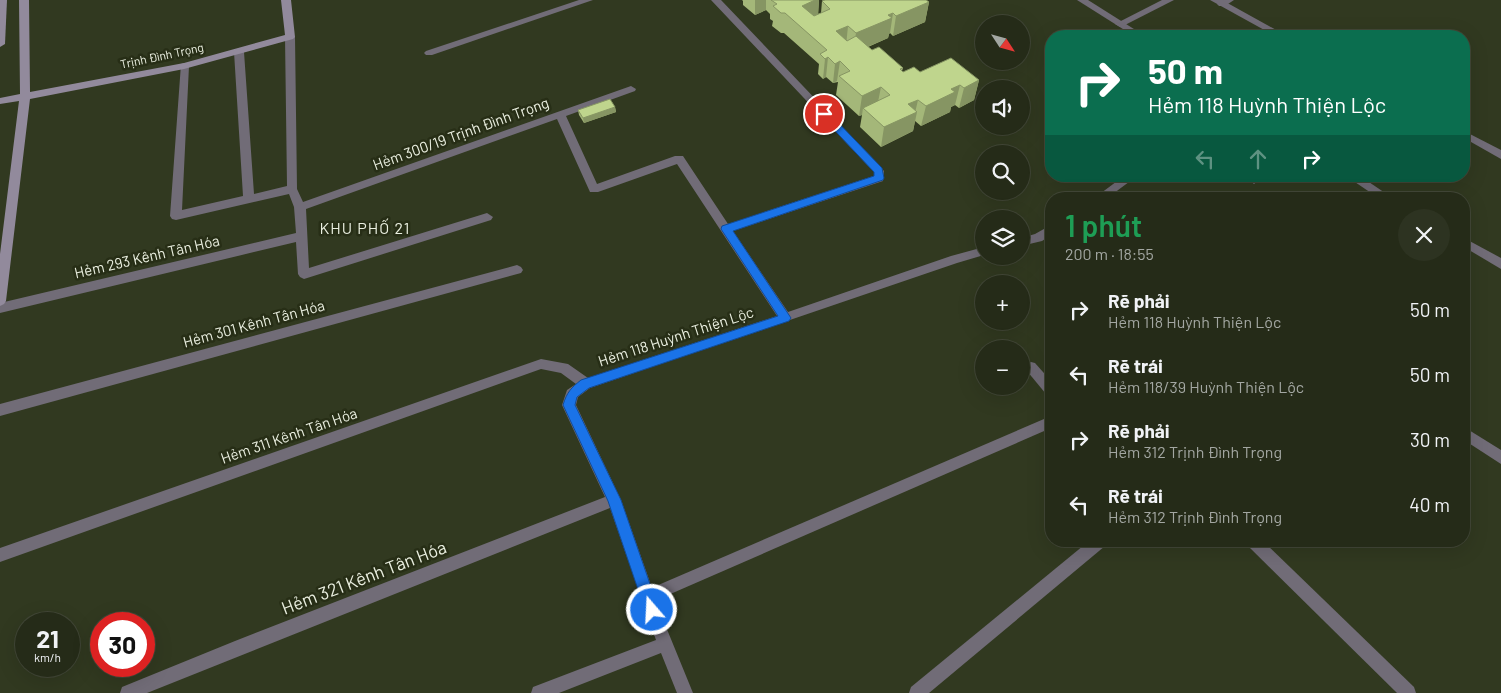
<!DOCTYPE html>
<html lang="vi">
<meta charset="utf-8">
<style>
body{margin:0;font-family:Barlow,sans-serif;background:#2d3321;color:#f1f3f6;height:100vh;display:flex;flex-direction:column;font-size:19px;white-space:nowrap}
*{box-sizing:border-box;margin:0}
p{font-size:16px;color:#a3a7a2}
.icon{flex:none;width:28px;height:28px;fill:none;stroke:currentColor;stroke-width:2;stroke-linecap:round;stroke-linejoin:round}
.map{position:relative;flex:1;overflow:hidden}
.panel{position:absolute;left:1045px;top:192px;width:425px;height:355px;display:flex;flex-direction:column;background:#252b18;border-radius:20px;box-shadow:0 5px 20px #0002,0 0 0 1px #424737}
.panel>*{flex:none}
.top-card{position:absolute;left:1045px;top:30px;width:425px;height:152px;border-radius:20px;box-shadow:0 5px 20px #0002,0 0 0 1px #424737;background:#0b6e4f;color:#fff;overflow:hidden}
.needle{width:32px;rotate:126deg}
.fabs{position:absolute;left:975px;top:15px;display:grid;gap:10px}
.fabs a{display:grid;place-items:center;width:55px;height:55px;border-radius:50%;background:#252b18;box-shadow:0 5px 20px #0002,0 0 0 1px #424737;font-size:25px}
.speed{position:absolute;left:15px;top:612px;display:flex;gap:10px;font-size:25px;font-weight:700;text-align:center}
.speed>*{display:grid;place-content:center;width:65px;height:65px;border-radius:50%;background:#252b18;box-shadow:0 5px 20px #0002,0 0 0 1px #424737;line-height:1}
.speed small{font-size:12px;font-weight:400}
.speed .limit{border:8px solid #d22;background:#fff;color:#111}
.pin{position:absolute;display:grid;place-items:center;width:42px;height:42px;color:#fff;margin:-21px;border:2px solid #fff;border-radius:50%;box-shadow:0 1px 5px #0007}
.me{position:absolute;width:55px;margin:-28px;rotate:341deg;stroke-linejoin:round;filter:drop-shadow(0 0 4px #0008)}
.turn{display:flex;align-items:center;gap:18px;height:105px;padding:0 20px;font-size:22px}
.turn .icon{width:65px;height:65px;stroke-width:2.5}
.turn b{display:block;font-size:35px;line-height:42px}
.lanes{display:flex;align-items:center;height:48px;padding:0 20px;background:#0003;justify-content:center;gap:25px;direction:ltr}
.lanes .off{opacity:.35}
.round{display:grid;place-items:center;flex:none;width:52px;height:52px;border-radius:26px;background:#2d3321}
.head{display:flex;align-items:center;justify-content:space-between;height:85px;padding:0 20px}
h1{font-size:30px;font-weight:600;line-height:38px;color:#1e9e55}
ul{padding:0;list-style:none}
li{display:flex;align-items:center;gap:15px;height:65px;padding:0 20px}
li div{flex:1}
li b{display:block;font-size:19px}
li em{font-style:normal}
.map>svg:first-child{display:block}
.lines{fill:none;stroke-linecap:round;stroke-linejoin:round}
.lane{fill:#716c77;fill-rule:evenodd}
.street{fill:#716c77;fill-rule:evenodd}
.secondary{fill:#928a9c;fill-rule:evenodd}
.wall{fill:#a4b779}
.shaded-wall{fill:#869563}
.building{fill:#bfd58d;stroke:#869563}
.route{fill:#1a73e8;stroke:#114b97}
.labels{text-anchor:middle;stroke-width:5;stroke-linejoin:round;paint-order:stroke}
.far-street-label{font-size:12px;fill:#eaefe0;stroke:#272e16}
.street-label{font-size:15px;fill:#eaefe0;stroke:#272e16}
.neighbourhood-label{font-size:16px;letter-spacing:1px;fill:#eaefe0;stroke:#272e16}
.near-street-label{font-size:18px;fill:#eaefe0;stroke:#272e16}
</style>
<div class="map">
<svg width="1501" height="693" viewBox="0 0 1501 693">
<rect width="100%" height="100%" fill="#313920"/>
<g class="lines">
<g class="lane">
<polygon points="579,0 593,0 432,55 426,55 424,53 426,51"/>
<polygon points="1162,0 1174,0 1123,26 1120,27 1115,24"/>
<polygon points="1222,0 1234,0 1225,6 1219,6 1217,4"/>
<polygon points="1251,176 1264,176 1254,184 1249,180"/>
<polygon points="1031,362 1035,363 1051,381 1051,395 1046,394 1027,371 1025,367 1027,363"/>
<polygon points="1051,416 1051,428 652,602 647,604 642,602 639,597 642,592"/>
</g>
<g class="street">
<polygon points="711,0 721,0 884,171 883,181 733,231 788,312 951,256 984,247 984,255 957,263 590,388 578,397 576,405 621,500 664,622 693,693 677,693 661,653 559,693 531,693 533,687 656,640 610,508 147,693 120,693 122,687 235,641 605,497 562,405 567,390 576,384 561,373 541,369 0,562 0,548 541,359 568,364 588,378 777,316 677,164 598,192 590,192 557,119 306,209 309,268 487,213 493,217 491,220 304,279 300,277 298,274 296,242 0,313 0,303 296,233 294,207 289,194 176,220 172,219 170,216 181,64 184,63 189,66 182,210 243,196 234,52 239,49 244,52 254,194 287,186 285,37 290,34 295,37 297,189 303,202 631,86 636,89 635,91 566,116 597,184 675,156 683,156 728,224 874,176 874,172"/>
<polygon points="1077,0 1088,0 1145,36 1134,36"/>
<polygon points="1210,0 1222,0 1287,36 1275,36"/>
<polygon points="1464,131 1501,150 1501,159 1464,138"/>
<polygon points="1124,176 1137,176 1106,199 1093,199"/>
<polygon points="1346,176 1360,176 1394,199 1380,199"/>
<polygon points="1051,225 1051,235 1042,241 1021,246 1021,238 1035,234"/>
<polygon points="1464,238 1501,258 1501,269 1464,247"/>
<polygon points="517,265 521,267 523,270 521,273 0,416 0,404"/>
<polygon points="1464,427 1501,450 1501,464 1464,440"/>
<polygon points="1089,541 1107,541 1105,546 929,693 909,693 911,687"/>
<polygon points="1246,541 1263,541 1414,687 1416,693 1397,693 1248,546"/>
</g>
<g class="secondary">
<polygon points="0,0 7,0 5,44 0,47"/>
<polygon points="19,0 29,0 30,92 184,63 285,35 281,0 291,0 295,37 293,39 184,69 30,99 6,301 4,304 0,306 0,254 19,101 0,104 0,98 20,94"/>
</g>
</g>
<g class="wall">
<polygon points="742,0 819,0 818,14 821,13 822,1 929,2 925,22 893,36 890,33 889,34 888,38 868,47 872,50 903,68 902,71 903,72 920,72 979,80 974,100 959,108 955,105 951,107 950,112 921,126 915,121 913,131 881,147 860,127 862,115 859,116 836,95 838,82 833,83 826,77 823,79 818,74 819,64 784,33 781,33 772,26 773,21 770,19 770,14 766,10 755,15 743,5 743,1"/>
<polygon points="615,107 616,112 584,123 579,115 578,110"/>
</g>
<g class="shaded-wall">
<polygon points="755,0 766,0 766,10 755,15"/>
<polygon points="815,0 819,0 818,18 801,26 802,6"/>
<polygon points="929,2 925,22 893,36 896,16"/>
<polygon points="893,13 890,33 889,34 888,38 853,53 856,33"/>
<polygon points="848,26 846,46 836,31"/>
<polygon points="828,57 826,77 823,79 825,59"/>
<polygon points="840,61 837,81 833,83 835,64"/>
<polygon points="979,80 974,100 959,108 964,88"/>
<polygon points="960,85 955,105 951,107 950,112 921,126 926,106 951,89"/>
<polygon points="881,87 877,107 863,108 862,115 859,116 862,96"/>
<polygon points="918,100 915,113 917,112 913,131 881,147 884,127 908,104"/>
<polygon points="615,107 616,112 584,123 583,118"/>
</g>
<g class="building">
<polygon points="771,0 815,0 802,6 814,16 830,9 822,1 825,0 926,0 929,2 896,16 893,13 888,15 892,18 856,33 848,26 836,31 847,41 856,36 872,50 879,47 903,68 900,69 903,72 914,67 920,72 951,58 979,80 964,88 960,85 951,89 955,92 926,106 918,100 908,104 917,112 884,127 863,108 890,95 881,87 862,96 839,76 850,71 840,61 835,64 828,57 825,59 820,54 827,50 785,13 781,13 773,6 777,4"/>
<polygon points="610,99 615,107 583,118 578,110"/>
</g>
<path class="route" d="M824,111L828,112L882,168L884,178L883,180L733,231L791,318L789,321L589,388L577,397L575,405L621,500L659,610L656,614L652,617L647,614L645,610L608,501L563,405C567,392 571,388 581,380L778,316L721,229L722,226L874,176V172L821,116L820,114Z"/>
<g class="labels">
<g class="far-street-label">
<text transform="translate(162 56) rotate(-12)" y="4">Trịnh Đình Trọng</text>
</g>
<g class="street-label">
<text transform="translate(461 134) rotate(-20)" y="5">Hẻm 300/19 Trịnh Đình Trọng</text>
<text transform="translate(147 257) rotate(-13)" y="5">Hẻm 293 Kênh Tân Hóa</text>
<text transform="translate(254 324) rotate(-15)" y="5">Hẻm 301 Kênh Tân Hóa</text>
<text transform="translate(676 337) rotate(-18)" y="5">Hẻm 118 Huỳnh Thiện Lộc</text>
<text transform="translate(289 436) rotate(-19)" y="5">Hẻm 311 Kênh Tân Hóa</text>
</g>
<g class="neighbourhood-label">
<text x="365" y="234">KHU PHỐ 21</text>
</g>
<g class="near-street-label">
<text transform="translate(364 578) rotate(-21)" y="6">Hẻm 321 Kênh Tân Hóa</text>
</g>
</g>
</svg>
<div class="fabs">
<a><svg class="needle" viewBox="-14 -14 28 28"><path d="M0-13l5 13h-10z" fill="#e53935"/><path d="M0 13l5-13h-10z" fill="#a3a7a2"/></svg></a>
<a><svg class="icon" aria-label="sound" viewBox="0 0 24 24"><path d="M4 9h4l5-4v14l-5-4H4zM17 9q2 3 0 6"/></svg></a>
<a><svg class="icon" aria-label="search" viewBox="0 0 24 24"><circle cx="10" cy="10" r="6"/><path d="M15 15l6 6"/></svg></a>
<a><svg class="icon" aria-label="layers" viewBox="0 0 24 24"><path d="M12 4l9 5-9 5-9-5zM3 14l9 5 9-5"/></svg></a>
<a>+</a>
<a>−</a>
</div>
<div class="speed"><div>21<small>km/h</small></div><div class="limit">30</div></div>
<div class="pin" style="left:824px;top:114px;background:#d93025"><svg class="icon" aria-label="arrive" viewBox="0 0 24 24"><path d="M6 21V4h12l-3 4 3 4H6"/></svg></div>
<svg class="me" style="left:652px;top:610px" viewBox="-20 -20 40 40"><circle r="17" fill="#1a73e8" stroke="#fff" stroke-width="3"/><path d="M0-11L8 9 0 5-8 9z" fill="#fff"/></svg>
<div class="top-card">
<div class="turn"><svg class="icon" aria-label="right" viewBox="0 0 24 24"><path d="M7 20v-9h11M14 6l5 5-5 5"/></svg><div><b>50 m</b>Hẻm 118 Huỳnh Thiện Lộc</div></div>
<div class="lanes"><svg class="icon off" aria-label="left" viewBox="0 0 24 24"><path d="M17 20v-9H6M10 6l-5 5 5 5"/></svg><svg class="icon off" aria-label="ahead" viewBox="0 0 24 24"><path d="M12 20V5M6 11l6-6 6 6"/></svg><svg class="icon" aria-label="right" viewBox="0 0 24 24"><path d="M7 20v-9h11M14 6l5 5-5 5"/></svg></div>
</div>
<section class="panel">
<div class="head"><div><h1>1 phút</h1><p>200 m · 18:55</p></div><a class="round"><svg class="icon" aria-label="close" viewBox="0 0 24 24"><path d="M6 6l12 12M18 6L6 18"/></svg></a></div>
<ul>
<li><svg class="icon" aria-label="right" viewBox="0 0 24 24"><path d="M7 20v-9h11M14 6l5 5-5 5"/></svg><div><b>Rẽ phải</b><p>Hẻm 118 Huỳnh Thiện Lộc</p></div><em>50 m</em></li>
<li><svg class="icon" aria-label="left" viewBox="0 0 24 24"><path d="M17 20v-9H6M10 6l-5 5 5 5"/></svg><div><b>Rẽ trái</b><p>Hẻm 118/39 Huỳnh Thiện Lộc</p></div><em>50 m</em></li>
<li><svg class="icon" aria-label="right" viewBox="0 0 24 24"><path d="M7 20v-9h11M14 6l5 5-5 5"/></svg><div><b>Rẽ phải</b><p>Hẻm 312 Trịnh Đình Trọng</p></div><em>30 m</em></li>
<li><svg class="icon" aria-label="left" viewBox="0 0 24 24"><path d="M17 20v-9H6M10 6l-5 5 5 5"/></svg><div><b>Rẽ trái</b><p>Hẻm 312 Trịnh Đình Trọng</p></div><em>40 m</em></li>
</ul>
</section>
</div>
